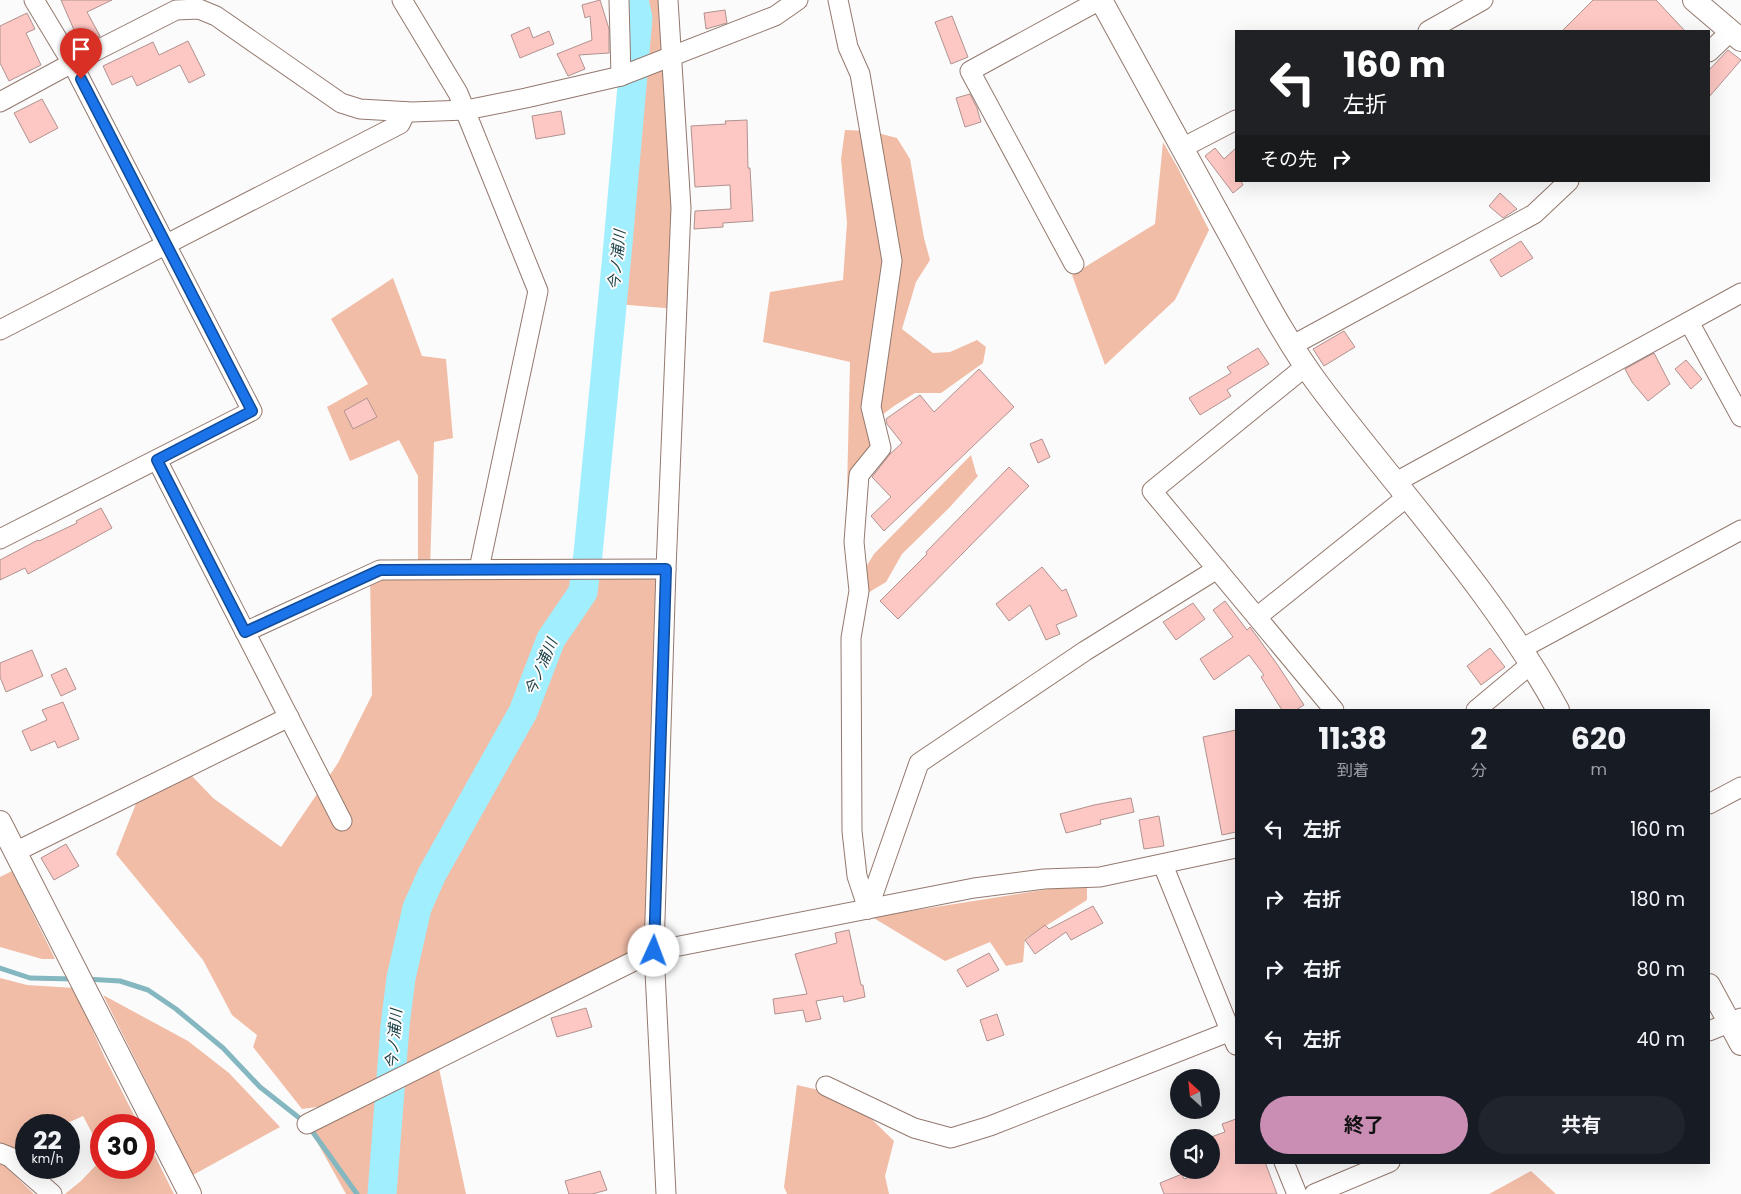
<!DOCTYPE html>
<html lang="ja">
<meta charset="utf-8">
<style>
body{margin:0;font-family:Poppins,"Noto Sans JP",sans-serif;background:#20242c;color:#f1f3f6;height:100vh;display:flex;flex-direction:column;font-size:19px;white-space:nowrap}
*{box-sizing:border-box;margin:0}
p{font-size:16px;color:#9ea1a6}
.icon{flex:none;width:28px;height:28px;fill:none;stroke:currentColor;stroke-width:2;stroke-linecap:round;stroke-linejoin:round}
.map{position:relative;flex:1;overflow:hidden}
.sheet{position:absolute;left:1235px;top:709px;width:475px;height:455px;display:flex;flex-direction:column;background:#171b24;border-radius:0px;box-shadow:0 5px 20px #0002}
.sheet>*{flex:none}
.banner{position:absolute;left:1235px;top:30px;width:475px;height:152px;border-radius:0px;box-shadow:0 5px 20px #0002;background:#202124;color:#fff;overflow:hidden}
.needle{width:32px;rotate:333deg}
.controls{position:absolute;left:1170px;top:1069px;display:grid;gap:10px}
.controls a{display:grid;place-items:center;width:50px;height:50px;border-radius:50%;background:#171b24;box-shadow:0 5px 20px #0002;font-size:25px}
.speed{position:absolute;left:15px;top:1114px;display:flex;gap:10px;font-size:25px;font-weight:700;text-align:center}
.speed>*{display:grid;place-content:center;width:65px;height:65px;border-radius:50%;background:#171b24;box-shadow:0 5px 20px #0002;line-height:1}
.speed small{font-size:12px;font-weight:400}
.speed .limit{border:8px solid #d22;background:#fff;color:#111}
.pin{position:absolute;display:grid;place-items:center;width:42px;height:42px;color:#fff;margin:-51px -21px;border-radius:50% 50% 50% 0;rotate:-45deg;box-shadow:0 0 5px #0007}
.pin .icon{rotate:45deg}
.me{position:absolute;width:55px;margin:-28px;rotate:2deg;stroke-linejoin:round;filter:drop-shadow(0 0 4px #0008)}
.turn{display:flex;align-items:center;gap:18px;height:105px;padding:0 25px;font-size:22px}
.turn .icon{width:65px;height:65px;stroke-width:2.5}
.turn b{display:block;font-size:35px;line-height:42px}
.then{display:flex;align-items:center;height:48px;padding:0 25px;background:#0003;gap:10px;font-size:19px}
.eta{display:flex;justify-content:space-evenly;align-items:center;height:85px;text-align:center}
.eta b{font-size:30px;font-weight:700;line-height:35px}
.button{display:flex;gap:10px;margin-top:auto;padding:10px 25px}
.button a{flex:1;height:58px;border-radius:30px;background:#ca8eb4;color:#111;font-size:20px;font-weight:700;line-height:58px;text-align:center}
.button a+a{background:#20242c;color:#f1f3f6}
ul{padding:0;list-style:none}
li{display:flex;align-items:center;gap:15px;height:70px;padding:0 25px}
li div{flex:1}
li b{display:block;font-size:19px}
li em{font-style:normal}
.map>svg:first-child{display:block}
.green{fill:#f2bda7}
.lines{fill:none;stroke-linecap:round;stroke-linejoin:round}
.stream{stroke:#84b7c0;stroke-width:5}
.river{stroke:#a1eefe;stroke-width:29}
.building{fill:#fdc7c3;stroke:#b09290}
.minor-casing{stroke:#93796e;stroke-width:21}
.tertiary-casing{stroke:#93796e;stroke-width:24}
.minor{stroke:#fff;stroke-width:19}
.tertiary{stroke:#fff;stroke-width:22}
.route-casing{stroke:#114b97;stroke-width:12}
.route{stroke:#1a73e8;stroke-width:9}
.labels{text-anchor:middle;stroke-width:4;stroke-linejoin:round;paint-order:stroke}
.water-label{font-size:15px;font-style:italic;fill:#1c4148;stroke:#fbfbfb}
</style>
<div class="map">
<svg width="1741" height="1194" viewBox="0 0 1741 1194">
<rect width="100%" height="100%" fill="#fbfbfb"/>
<g class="green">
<polygon points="619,0 668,0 677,309 604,303 615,190 618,110"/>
<polygon points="845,130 870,131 897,138 910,159 924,238 930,260 916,282 902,329 933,353 950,352 977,340 986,347 983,363 941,393 915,393 894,406 874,421 872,450 846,534 850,362 763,342 770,292 843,280 847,223 841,159"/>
<polygon points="1163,142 1179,170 1209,230 1175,300 1105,365 1072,275 1155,224"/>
<polygon points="393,278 422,356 446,359 453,438 434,442 430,569 418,569 418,476 399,440 350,461 327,407 368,384 331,319"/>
<polygon points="971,455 976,473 978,476 949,508 902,554 886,582 858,599 858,580 874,554"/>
<polygon points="666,569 654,951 437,1059 466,1194 346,1194 307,1124 348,1103 302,1109 253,1047 257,1035 232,1015 203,960 116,854 141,791 191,775 213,798 281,847 338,763 372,695 370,574"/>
<polygon points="12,871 55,959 42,959 0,947 0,877"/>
<polygon points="1087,883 1087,900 1025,939 1023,962 1006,966 990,942 945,961 872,917"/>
<polygon points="0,978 27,985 74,988 104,1056 139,1125 101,1125 101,1150 83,1116 63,1125 26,1125 26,1160 0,1145"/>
<polygon points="103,995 188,1041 229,1073 280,1127 193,1175"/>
<polygon points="797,1085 849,1097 894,1141 885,1176 889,1194 787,1194 784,1187"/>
<polygon points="144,1134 174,1194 65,1194 81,1181 101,1160 101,1168 144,1168"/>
<polygon points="0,1161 34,1194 0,1194"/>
<polygon points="1531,1171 1556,1194 1489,1194"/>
</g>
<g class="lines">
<g class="stream">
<polyline points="0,968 30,978 73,979"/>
<polyline points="86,979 120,981 148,990 176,1009 223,1048 260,1087 307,1124 357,1194"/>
</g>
<polyline class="river" points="382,1194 395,1026 401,978 417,908 432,874 523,712 551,639 583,592 588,554 618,244 638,18 634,0"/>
</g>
<g class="building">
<polygon points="61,0 112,0 87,12 100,36 81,46"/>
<polygon points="600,0 609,29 609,53 579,55 585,69 568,76 557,54 592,40 590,16 585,18 582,5"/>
<polygon points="1593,0 1656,0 1685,31 1562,31"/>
<polygon points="725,10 727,23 706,29 704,13"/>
<polygon points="27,13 35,29 26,33 41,65 9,81 0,63 0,26"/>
<polygon points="952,16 968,57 951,64 935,22"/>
<polygon points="529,27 533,38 549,31 554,44 520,58 511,35"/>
<polygon points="188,41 205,75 189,83 180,65 137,86 132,76 112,85 103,66 153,42 159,55"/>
<polygon points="1728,50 1741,60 1709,97 1709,70"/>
<polygon points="970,94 977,108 981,122 965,127 956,98"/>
<polygon points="42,99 58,128 30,143 14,113"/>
<polygon points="561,111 565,134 536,139 532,116"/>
<polygon points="747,120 748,168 750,168 753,221 723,223 723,227 694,229 695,211 731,209 730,185 695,187 691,126 726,124 725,121"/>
<polygon points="1215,148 1224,159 1236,148 1236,181 1241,181 1243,185 1233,193 1205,156"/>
<polygon points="1500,193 1517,209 1503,218 1489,206"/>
<polygon points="1521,241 1533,258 1501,277 1490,260"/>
<polygon points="1344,331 1355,347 1324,366 1313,349"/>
<polygon points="1258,348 1269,364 1227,390 1231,396 1200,415 1189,398 1231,373 1227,367"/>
<polygon points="1654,353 1670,384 1648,401 1632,382 1625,369"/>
<polygon points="1686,360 1702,379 1691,389 1675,369"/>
<polygon points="979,369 1014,407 884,531 871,516 891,497 872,477 890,454 902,443 887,424 886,419 920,395 934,412"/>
<polygon points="367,398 377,417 353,429 344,411"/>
<polygon points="1042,439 1050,457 1038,463 1030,444"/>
<polygon points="1009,467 1029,486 898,619 880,601 927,554 926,552"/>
<polygon points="101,508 112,528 28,574 25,568 0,580 0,560 38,540 39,541 77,523 76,521"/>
<polygon points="1042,567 1062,591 1066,589 1077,616 1056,625 1060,634 1046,640 1030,605 1009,621 996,604"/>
<polygon points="1225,601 1247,630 1250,627 1277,664 1304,705 1296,710 1282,710 1261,677 1264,675 1249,655 1214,680 1200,659 1233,637 1213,610"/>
<polygon points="1193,603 1205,619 1176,640 1163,622"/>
<polygon points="1490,648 1505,667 1481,685 1467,666"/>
<polygon points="32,650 43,676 6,692 0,677 0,663"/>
<polygon points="66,668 76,689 61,696 51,675"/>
<polygon points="63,702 79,739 58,748 55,741 31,751 22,731 47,720 42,710"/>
<polygon points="1236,730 1236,832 1222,835 1203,737"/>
<polygon points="1131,798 1134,812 1100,820 1101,824 1066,833 1060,814 1094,805"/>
<polygon points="1159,816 1164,846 1144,849 1139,820"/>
<polygon points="66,844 79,866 54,880 41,858"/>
<polygon points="1093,906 1103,923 1071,940 1066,932 1035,954 1025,940 1045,925 1049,929"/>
<polygon points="849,930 861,985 863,985 865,997 844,1002 843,996 816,1001 821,1019 806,1022 803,1010 775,1014 773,999 807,994 795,954 837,943 835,933"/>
<polygon points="989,953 999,970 967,987 957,970"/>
<polygon points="586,1008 592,1027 557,1037 551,1018"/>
<polygon points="997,1014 1004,1035 987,1041 980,1020"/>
<polygon points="1236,1119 1236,1162 1265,1162 1277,1194 1164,1194 1160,1183 1182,1174 1184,1179 1211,1170 1211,1137 1225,1132 1222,1124"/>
<polygon points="600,1171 607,1190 592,1194 569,1194 565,1181"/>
</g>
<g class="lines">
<defs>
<g id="minor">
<polyline points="402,0 458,93 538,291 479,569"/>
<polyline points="619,0 621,76"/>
<polyline points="838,0 848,47 860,74 892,261 871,407 881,448 859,475 854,542 859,591 851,638 852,831 857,876 868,909"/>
<polyline points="1428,31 1483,0"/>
<polyline points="1709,52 1731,31"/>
<polyline points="0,102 72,63 176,10 199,9 216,16 341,103 360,109 412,112 466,110 526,98 621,76 775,16 798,0"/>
<polyline points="1182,148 1236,120"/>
<polyline points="1074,264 970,71 1100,0"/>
<polyline points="1689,322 1741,417"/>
<polyline points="0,330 400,124 406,112"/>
<polyline points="1293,345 1534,214 1569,181"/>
<polyline points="1306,366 1152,491 1334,710"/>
<polyline points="157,460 342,821"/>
<polyline points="1396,482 1741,293"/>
<polyline points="0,539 252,411 72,63 34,0"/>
<polyline points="1257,617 1407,497"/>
<polyline points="245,632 380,570 666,569"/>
<polyline points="1521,649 1741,530"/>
<polyline points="1476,710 1531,664"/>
<polyline points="1709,804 1741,787"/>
<polyline points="15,852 289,717"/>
<polyline points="1163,865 1236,1045"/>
<polyline points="868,909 919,763 1085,651 1217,569"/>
<polyline points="1709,1031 1741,1018"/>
<polyline points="826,1086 914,1128 951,1138 990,1126 1236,1029"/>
<polyline points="307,1124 654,951 974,888 1044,879 1100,877 1236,848"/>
<polyline points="0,1153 10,1157 52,1194"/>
<polyline points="1284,1162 1297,1194"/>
<polyline points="666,1194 654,951 666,569 681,208 668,0"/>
<polyline points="1314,1194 1390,1162"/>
</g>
<g id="tertiary">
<path d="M1101,0C1143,76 1184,152 1226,228C1256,282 1284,339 1321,388C1402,495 1494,593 1558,710"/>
<polyline points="1694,0 1741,40"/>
<polyline points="0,822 190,1194"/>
<polyline points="1709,985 1741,1044"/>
</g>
</defs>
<use href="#minor" class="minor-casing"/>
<use href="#tertiary" class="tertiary-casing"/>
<use href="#minor" class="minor"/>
<use href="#tertiary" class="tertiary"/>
</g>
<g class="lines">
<defs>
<polyline id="route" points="81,79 252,411 157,460 245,632 380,570 666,569 654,951"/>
</defs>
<use href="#route" class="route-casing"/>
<use href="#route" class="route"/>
</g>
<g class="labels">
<g class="water-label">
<text transform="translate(617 260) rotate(-84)" y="5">今ノ浦川</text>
<text transform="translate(541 667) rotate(-67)" y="5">今ノ浦川</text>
<text transform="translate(394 1039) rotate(-85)" y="5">今ノ浦川</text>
</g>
</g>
</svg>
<div class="controls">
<a><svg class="needle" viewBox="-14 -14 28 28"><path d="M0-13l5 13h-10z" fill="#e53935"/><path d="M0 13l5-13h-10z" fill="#9ea1a6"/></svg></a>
<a><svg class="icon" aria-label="sound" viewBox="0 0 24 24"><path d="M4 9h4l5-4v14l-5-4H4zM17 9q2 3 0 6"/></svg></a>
</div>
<div class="speed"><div>22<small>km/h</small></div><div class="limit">30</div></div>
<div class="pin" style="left:81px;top:79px;background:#d93025"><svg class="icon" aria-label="arrive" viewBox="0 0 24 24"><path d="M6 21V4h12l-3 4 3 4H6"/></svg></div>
<svg class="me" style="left:654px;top:951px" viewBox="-20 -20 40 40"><circle r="19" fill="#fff"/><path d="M0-13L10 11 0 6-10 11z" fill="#1a73e8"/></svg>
<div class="banner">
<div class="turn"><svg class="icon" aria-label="left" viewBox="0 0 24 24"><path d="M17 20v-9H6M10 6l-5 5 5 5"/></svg><div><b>160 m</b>左折</div></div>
<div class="then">その先<svg class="icon" aria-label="right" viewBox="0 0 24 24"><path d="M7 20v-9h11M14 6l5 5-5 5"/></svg></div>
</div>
<section class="sheet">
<div class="eta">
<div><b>11:38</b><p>到着</p></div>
<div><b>2</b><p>分</p></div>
<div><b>620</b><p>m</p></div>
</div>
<ul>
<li><svg class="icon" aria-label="left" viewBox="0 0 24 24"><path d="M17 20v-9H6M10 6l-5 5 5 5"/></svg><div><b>左折</b></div><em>160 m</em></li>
<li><svg class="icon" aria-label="right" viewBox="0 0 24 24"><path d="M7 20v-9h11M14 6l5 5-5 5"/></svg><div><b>右折</b></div><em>180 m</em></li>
<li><svg class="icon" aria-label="right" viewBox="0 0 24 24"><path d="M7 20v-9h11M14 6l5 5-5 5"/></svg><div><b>右折</b></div><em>80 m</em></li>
<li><svg class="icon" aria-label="left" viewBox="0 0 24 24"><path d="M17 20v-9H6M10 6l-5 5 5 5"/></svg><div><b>左折</b></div><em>40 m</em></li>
</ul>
<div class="button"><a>終了</a><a>共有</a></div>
</section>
</div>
